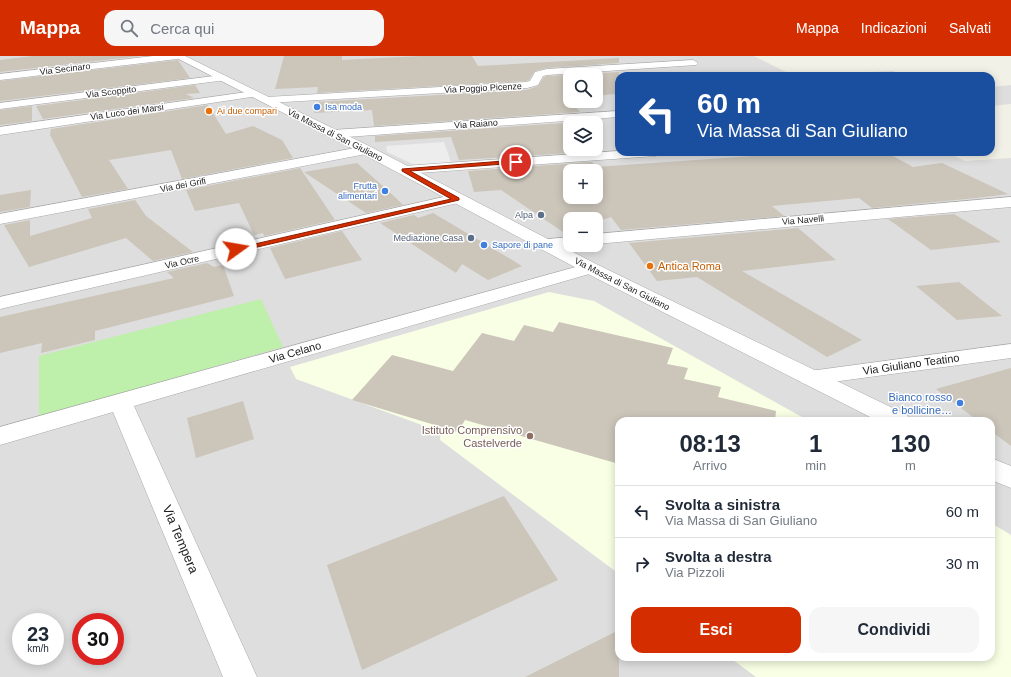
<!DOCTYPE html>
<html lang="it">
<meta charset="utf-8">
<style>
body{margin:0;font-family:Arial,sans-serif;background:#f6f6f7;color:#1f2937;height:100vh;display:flex;flex-direction:column;font-size:15px;white-space:nowrap}
*{box-sizing:border-box;margin:0}
p{font-size:13px;color:#747a83}
.icon{flex:none;width:22px;height:22px;fill:none;stroke:currentColor;stroke-width:2;stroke-linecap:round;stroke-linejoin:round}
.map{position:relative;flex:1;overflow:hidden}
.details{position:absolute;left:615px;top:361px;width:380px;height:244px;display:flex;flex-direction:column;background:#fff;border-radius:12px;box-shadow:0 2px 10px #0003}
.details>*{flex:none}
.banner{position:absolute;left:615px;top:16px;width:380px;height:84px;border-radius:12px;box-shadow:0 2px 10px #0003;background:#1a4fa0;color:#fff;overflow:hidden}
.fabs{position:absolute;left:563px;top:12px;display:grid;gap:8px}
.fabs a{display:grid;place-items:center;width:40px;height:40px;border-radius:8px;background:#fff;box-shadow:0 2px 10px #0003;font-size:20px}
.speed{position:absolute;left:12px;top:557px;display:flex;gap:8px;font-size:20px;font-weight:700;text-align:center}
.speed>*{display:grid;place-content:center;width:52px;height:52px;border-radius:50%;background:#fff;box-shadow:0 2px 10px #0003;line-height:1}
.speed small{font-size:10px;font-weight:400}
.speed .limit{border:6px solid #d22;background:#fff;color:#111}
.pin{position:absolute;display:grid;place-items:center;width:34px;height:34px;color:#fff;margin:-17px;border:2px solid #fff;border-radius:50%;box-shadow:0 1px 4px #0007}
.me{position:absolute;width:44px;margin:-22px;rotate:77deg;stroke-linejoin:round;filter:drop-shadow(0 0 3px #0008)}
.turn{display:flex;align-items:center;gap:14px;height:84px;padding:0 16px;font-size:18px}
.turn .icon{width:52px;height:52px;stroke-width:2.5}
.turn b{display:block;font-size:28px;line-height:34px}
.eta{display:flex;justify-content:space-evenly;align-items:center;height:68px;text-align:center}
.eta b{font-size:24px;font-weight:800;line-height:28px}
.cta{display:flex;gap:8px;margin-top:auto;padding:8px 16px}
.cta a{flex:1;height:46px;border-radius:12px;background:#d32d00;color:#fff;font-size:16px;font-weight:800;line-height:46px;text-align:center}
.cta a+a{background:#f6f6f7;color:#1f2937}
ul{padding:0;list-style:none}
li{display:flex;align-items:center;gap:12px;height:52px;padding:0 16px;border-top:1px solid #e0e1e3}
li div{flex:1}
li b{display:block;font-size:15px}
li em{font-style:normal}
header{display:flex;align-items:center;gap:24px;box-sizing:border-box;height:56px;padding:0 20px;background:#d32d00;color:#fff}
header strong{font-size:19px}
nav{display:flex;gap:22px;margin-inline-start:auto;font-size:14px}
.search{width:280px;height:36px;background:#f6f6f7;display:flex;align-items:center;gap:10px;box-sizing:border-box;padding:0 14px;border-radius:12px;color:#747a83;font-size:15px}
.map>svg:first-child{display:block}
.residential{fill:#dfdede;fill-rule:evenodd}
.education{fill:#f9ffe4}
.grass{fill:#beefab}
.parking{fill:#ededed}
.building{fill:#cbc5ba;fill-rule:evenodd}
.lines{fill:none;stroke-linecap:round;stroke-linejoin:round}
.minor-casing{stroke:#a8a8a8;stroke-width:1}
.tertiary-casing{stroke:#a8a8a8;stroke-width:1}
.minor{fill:#fff;fill-rule:evenodd}
.tertiary{fill:#fff;fill-rule:evenodd}
.route{fill:#d32d00;stroke:#891d00}
.shop-dot{fill:#3f7fe0;stroke:#fff;stroke-width:1.5}
.food-dot{fill:#e8710a;stroke:#fff;stroke-width:1.5}
.service-dot{fill:#5c6f8a;stroke:#fff;stroke-width:1.5}
.education-dot{fill:#8d6e63;stroke:#fff;stroke-width:1.5}
.labels{text-anchor:middle;stroke-width:3;stroke-linejoin:round;paint-order:stroke}
.far-street-label{font-size:9px;fill:#212121;stroke:#fff}
.far-shop-label{font-size:9px;fill:#366cbe;stroke:#fff;text-anchor:start}
.far-food-label{font-size:9px;fill:#c56008;stroke:#fff;text-anchor:start}
.far-service-label{font-size:9px;fill:#4e5e75;stroke:#fff;text-anchor:end}
.food-label{font-size:11px;fill:#c56008;stroke:#fff;text-anchor:start}
.street-label{font-size:11px;fill:#212121;stroke:#fff}
.shop-label{font-size:11px;fill:#366cbe;stroke:#fff;text-anchor:end}
.education-label{font-size:11px;fill:#785e54;stroke:#fff;text-anchor:end}
.near-street-label{font-size:13px;fill:#212121;stroke:#fff}
</style>
<header>
<strong>Mappa</strong>
<div class="search"><svg class="icon" aria-label="search" viewBox="0 0 24 24"><circle cx="10" cy="10" r="6"/><path d="M15 15l6 6"/></svg>Cerca qui</div>
<nav><a>Mappa</a><a>Indicazioni</a><a>Salvati</a></nav>
</header>
<div class="map">
<svg width="1011" height="621" viewBox="0 0 1011 621">
<rect width="100%" height="100%" fill="#f2f1e7"/>
<g class="residential">
<path d="M0,0H754L792,19L893,15L905,20H619V96H946L965,105L1011,102V621H0ZM570,19H596V45H570ZM570,67H596V93H570ZM570,115H596V141H570ZM570,163H596V189H570ZM619,365H991V601H619ZM21,566H55V600H21ZM81,566H115V600H81Z"/>
<polygon points="1011,29 1011,48 991,50 991,31"/>
</g>
<g class="education">
<polygon points="549,236 594,245 809,365 619,365 619,518 440,384 441,376 296,323 290,311"/>
<polygon points="991,467 1011,479 1011,621 756,621 729,601 991,601"/>
</g>
<polygon class="grass" points="261,243 283,291 39,361 39,300"/>
<polygon class="parking" points="444,86 452,109 419,111 387,96 386,90"/>
<g class="building">
<polygon points="33,0 140,0 0,16 0,4"/>
<polygon points="284,0 342,0 342,4 421,0 472,0 478,10 619,2 619,7 547,12 535,15 529,24 526,25 317,37 318,31 275,33"/>
<polygon points="178,4 190,22 0,45 0,25"/>
<polygon points="619,16 619,43 614,38 596,40 596,19 570,19 570,41 567,41 580,56 374,70 372,54 314,57 316,46 527,34 538,30 544,21 547,20"/>
<polygon points="195,29 200,37 186,38 194,42 43,63 36,50"/>
<polygon points="208,49 226,78 253,70 282,84 293,102 182,123 171,94 109,104 128,133 82,141 50,79 51,73"/>
<polygon points="32,50 32,65 0,69 0,54"/>
<polygon points="564,67 570,75 570,93 583,93 585,96 459,104 451,81 375,86 375,80"/>
<path d="M810,96H886L913,111L942,107L1008,138L977,142L872,152L859,142L772,150L784,160L621,174L611,161L596,166V163H570V174L563,176L501,134L474,136L468,115L592,106L596,111ZM570,115H596V141H570Z"/>
<polygon points="357,107 395,141 403,149 366,157 304,116"/>
<polygon points="300,112 335,164 264,180 263,177 254,179 239,147 195,155 186,134"/>
<polygon points="31,134 30,151 0,156 0,139"/>
<polygon points="135,144 146,160 193,196 153,205 126,182 29,211 4,169 30,164 30,180 92,162 88,153"/>
<polygon points="433,157 477,183 522,210 488,224 462,208 456,217 380,167 414,159 418,162"/>
<polygon points="954,158 1001,186 931,194 888,163"/>
<polygon points="798,172 836,204 742,215 862,284 827,301 697,221 657,225 629,187"/>
<polygon points="342,175 362,204 285,223 270,192"/>
<polygon points="207,207 214,211 223,209 234,240 95,275 95,284 41,297 42,287 0,297 0,261 174,222 167,216"/>
<polygon points="959,226 1002,260 957,264 916,230"/>
<polygon points="559,266 673,292 667,308 688,312 684,323 721,331 718,341 776,355 775,365 619,365 619,408 465,364 458,376 352,344 392,299 453,315 482,277 514,285 524,269 553,276"/>
<polygon points="1011,312 1011,390 991,375 991,365 978,365 936,333"/>
<polygon points="243,345 254,383 196,402 187,362"/>
<polygon points="504,440 558,524 362,614 327,509"/>
<polygon points="619,574 619,621 525,621"/>
</g>
<g class="lines">
<defs>
<g id="minor">
<polygon points="153,0 182,0 177,3 0,24 0,18"/>
<polygon points="693,4 698,7 696,9 547,19 543,20 538,29 527,32 267,47 261,44 267,41 526,26 530,25 535,16 547,13"/>
<polygon points="222,19 226,20 227,22 226,24 0,53 0,47"/>
<polygon points="254,35 258,36 259,38 258,40 0,79 0,71"/>
<polygon points="619,55 619,61 333,82 327,78 333,74"/>
<polygon points="366,90 371,91 373,94 371,97 0,168 0,158"/>
<polygon points="619,95 619,96 662,96 660,99 655,100 404,118 399,117 397,114 399,111 404,110"/>
<polygon points="457,138 462,140 465,143 462,146 0,253 0,241"/>
<polygon points="1011,141 1011,151 596,188 596,178"/>
<polygon points="570,181 570,189 576,190 545,193 539,192 537,188 539,184"/>
<polygon points="590,207 596,208 599,212 596,216 134,350 257,621 223,621 113,356 0,389 0,371"/>
<polygon points="1011,288 1011,302 810,329 802,327 799,322 802,317 810,315"/>
</g>
<g id="tertiary">
<polygon points="173,0 185,0 371,91 596,208 907,359 910,365 878,365 584,216 361,97"/>
<polygon points="991,402 1011,410 1011,432 991,424"/>
</g>
</defs>
<use href="#minor" class="minor-casing"/>
<use href="#tertiary" class="tertiary-casing"/>
<use href="#minor" class="minor"/>
<use href="#tertiary" class="tertiary"/>
</g>
<polygon class="route" points="516,104 518,107 410,115 459,142 459,144 236,196 233,193 451,143 402,115 402,113"/>
<g class="shop-dot">
<circle cx="317" cy="51" r="4"/>
<circle cx="385" cy="135" r="4"/>
<circle cx="484" cy="189" r="4"/>
<circle cx="960" cy="347" r="4"/>
</g>
<g class="food-dot">
<circle cx="209" cy="55" r="4"/>
<circle cx="650" cy="210" r="4"/>
</g>
<g class="service-dot">
<circle cx="541" cy="159" r="4"/>
<circle cx="471" cy="182" r="4"/>
</g>
<circle class="education-dot" cx="530" cy="380" r="4"/>
<g class="labels">
<g class="far-street-label">
<text transform="translate(65 13) rotate(-7)" y="3">Via Secinaro</text>
<text transform="translate(483 32) rotate(-3)" y="3">Via Poggio Picenze</text>
<text transform="translate(111 36) rotate(-7)" y="3">Via Scoppito</text>
<text transform="translate(127 56) rotate(-8)" y="3">Via Luco dei Marsi</text>
<text transform="translate(476 68) rotate(-4)" y="3">Via Raiano</text>
<text transform="translate(335 79) rotate(27)" y="3">Via Massa di San Giuliano</text>
<text transform="translate(183 129) rotate(-11)" y="3">Via dei Grifi</text>
<text transform="translate(803 164) rotate(-5)" y="3">Via Navelli</text>
<text transform="translate(182 206) rotate(-13)" y="3">Via Ocre</text>
<text transform="translate(622 228) rotate(27)" y="3">Via Massa di San Giuliano</text>
</g>
<g class="far-shop-label">
<text x="325" y="54">Isa moda</text>
<text x="377" y="133" text-anchor="end">Frutta<tspan x="377" dy="10">alimentari</tspan></text>
<text x="492" y="192">Sapore di pane</text>
</g>
<g class="far-food-label">
<text x="217" y="58">Ai due compari</text>
</g>
<g class="far-service-label">
<text x="533" y="162">Alpa</text>
<text x="463" y="185">Mediazione Casa</text>
</g>
<g class="food-label">
<text x="658" y="214">Antica Roma</text>
</g>
<g class="street-label">
<text transform="translate(295 296) rotate(-16)" y="4">Via Celano</text>
<text transform="translate(911 308) rotate(-8)" y="4">Via Giuliano Teatino</text>
</g>
<g class="shop-label">
<text x="952" y="345">Bianco rosso<tspan x="952" dy="13">e bollicine…</tspan></text>
</g>
<g class="education-label">
<text x="522" y="378">Istituto Comprensivo<tspan x="522" dy="13">Castelverde</tspan></text>
</g>
<g class="near-street-label">
<text transform="translate(181 483) rotate(67)" y="5">Via Tempera</text>
</g>
</g>
</svg>
<div class="fabs">
<a><svg class="icon" aria-label="search" viewBox="0 0 24 24"><circle cx="10" cy="10" r="6"/><path d="M15 15l6 6"/></svg></a>
<a><svg class="icon" aria-label="layers" viewBox="0 0 24 24"><path d="M12 4l9 5-9 5-9-5zM3 14l9 5 9-5"/></svg></a>
<a>+</a>
<a>−</a>
</div>
<div class="speed"><div>23<small>km/h</small></div><div class="limit">30</div></div>
<div class="pin" style="left:516px;top:106px;background:#d93025"><svg class="icon" aria-label="arrive" viewBox="0 0 24 24"><path d="M6 21V4h12l-3 4 3 4H6"/></svg></div>
<svg class="me" style="left:236px;top:193px" viewBox="-20 -20 40 40"><circle r="19" fill="#fff"/><path d="M0-13L10 11 0 6-10 11z" fill="#d32d00"/></svg>
<div class="banner">
<div class="turn"><svg class="icon" aria-label="left" viewBox="0 0 24 24"><path d="M17 20v-9H6M10 6l-5 5 5 5"/></svg><div><b>60 m</b>Via Massa di San Giuliano</div></div>
</div>
<section class="details">
<div class="eta">
<div><b>08:13</b><p>Arrivo</p></div>
<div><b>1</b><p>min</p></div>
<div><b>130</b><p>m</p></div>
</div>
<ul>
<li><svg class="icon" aria-label="left" viewBox="0 0 24 24"><path d="M17 20v-9H6M10 6l-5 5 5 5"/></svg><div><b>Svolta a sinistra</b><p>Via Massa di San Giuliano</p></div><em>60 m</em></li>
<li><svg class="icon" aria-label="right" viewBox="0 0 24 24"><path d="M7 20v-9h11M14 6l5 5-5 5"/></svg><div><b>Svolta a destra</b><p>Via Pizzoli</p></div><em>30 m</em></li>
</ul>
<div class="cta"><a>Esci</a><a>Condividi</a></div>
</section>
</div>
